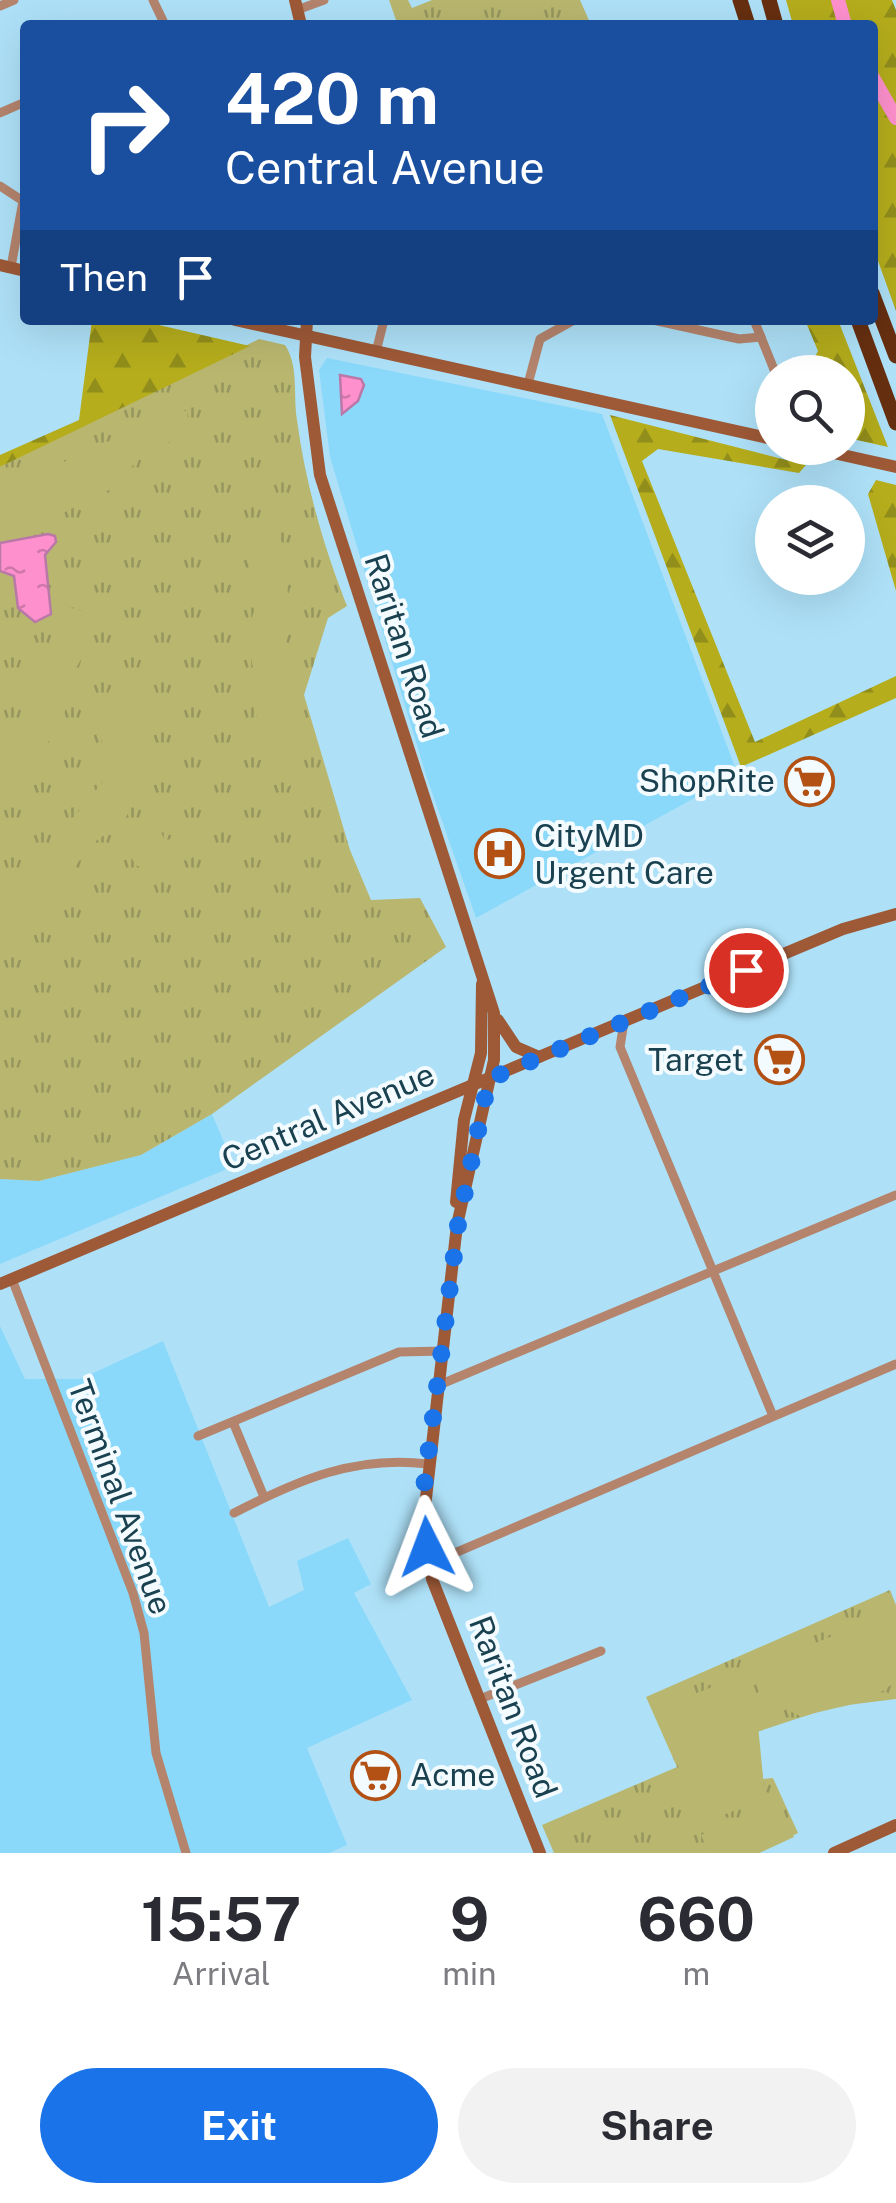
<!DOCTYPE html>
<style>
body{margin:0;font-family:"Public Sans",sans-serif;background:#f2f2f3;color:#2b2b33;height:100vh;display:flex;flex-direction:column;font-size:38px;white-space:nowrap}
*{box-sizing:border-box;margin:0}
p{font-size:32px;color:#7c7c81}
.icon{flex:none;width:55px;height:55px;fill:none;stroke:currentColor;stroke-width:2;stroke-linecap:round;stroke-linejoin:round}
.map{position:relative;height:1853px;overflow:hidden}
.panel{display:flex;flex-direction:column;background:#fff;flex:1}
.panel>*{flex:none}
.hud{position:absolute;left:20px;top:20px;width:858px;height:305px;border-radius:10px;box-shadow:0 10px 40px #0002;background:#1a4fa0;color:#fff;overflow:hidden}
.fabs{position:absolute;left:755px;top:355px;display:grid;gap:20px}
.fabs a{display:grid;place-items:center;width:110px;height:110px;border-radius:50%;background:#fff;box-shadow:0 10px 40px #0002;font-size:50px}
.pin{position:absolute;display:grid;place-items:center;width:85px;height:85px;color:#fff;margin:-42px;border:5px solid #fff;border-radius:50%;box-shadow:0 2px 10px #0007}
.me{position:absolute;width:110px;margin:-55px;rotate:357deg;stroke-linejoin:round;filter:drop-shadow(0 0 8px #0008)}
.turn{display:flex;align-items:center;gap:35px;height:210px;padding:0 40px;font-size:45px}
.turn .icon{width:130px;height:130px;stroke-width:2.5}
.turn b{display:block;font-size:70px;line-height:85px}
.then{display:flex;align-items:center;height:95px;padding:0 40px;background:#0003;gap:20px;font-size:38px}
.eta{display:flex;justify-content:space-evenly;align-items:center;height:170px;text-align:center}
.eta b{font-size:60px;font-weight:700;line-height:70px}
.action{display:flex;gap:20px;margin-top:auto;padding:20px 40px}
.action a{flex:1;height:115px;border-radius:60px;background:#1a73e8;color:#fff;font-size:40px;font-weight:700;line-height:115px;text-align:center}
.action a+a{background:#f2f2f3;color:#2b2b33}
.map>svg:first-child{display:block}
.built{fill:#8ad9fa}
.grass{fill:url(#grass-tufts)}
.forest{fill:url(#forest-firs)}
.garden{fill:#b9b66f}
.water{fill:url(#water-ripples);stroke:#ba78a8;stroke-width:2.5}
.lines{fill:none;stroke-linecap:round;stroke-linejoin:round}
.river{stroke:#fe90ce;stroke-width:14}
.street{stroke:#b4846d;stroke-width:9}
.secondary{stroke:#9e5937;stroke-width:12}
.highway{stroke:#662f10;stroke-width:15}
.route{stroke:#1a73e8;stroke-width:18;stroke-dasharray:0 32.4}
.labels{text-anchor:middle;stroke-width:8;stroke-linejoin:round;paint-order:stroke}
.street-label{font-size:32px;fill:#1a4150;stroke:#f3fbff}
.poi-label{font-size:32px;fill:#1a4150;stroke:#f3fbff;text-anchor:end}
</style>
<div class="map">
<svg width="896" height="1853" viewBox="0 0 896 1853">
<defs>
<pattern id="grass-tufts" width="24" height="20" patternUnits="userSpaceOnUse" patternTransform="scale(2.5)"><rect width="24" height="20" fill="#b9b66f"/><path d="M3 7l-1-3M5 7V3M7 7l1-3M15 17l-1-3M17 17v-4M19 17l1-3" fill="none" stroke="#96965e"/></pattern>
<pattern id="forest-firs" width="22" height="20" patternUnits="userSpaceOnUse" patternTransform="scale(2.5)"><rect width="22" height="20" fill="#b5ad1c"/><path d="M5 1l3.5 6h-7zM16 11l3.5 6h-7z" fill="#928e1b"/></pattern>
<pattern id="water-ripples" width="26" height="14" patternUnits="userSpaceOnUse" patternTransform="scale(2.5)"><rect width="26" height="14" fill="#fe90ce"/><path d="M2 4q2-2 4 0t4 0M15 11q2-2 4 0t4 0" fill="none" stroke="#cd77aa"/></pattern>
</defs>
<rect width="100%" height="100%" fill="#aee1f8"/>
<g class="built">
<polygon points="327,358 602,414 735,767 706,781 709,790 476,918 426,775 330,457 319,370"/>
<polygon points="212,1114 234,1166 0,1264 0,1179 39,1181 141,1155"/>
<polygon points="0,1326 25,1379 80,1379 163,1341 269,1607 304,1590 297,1561 348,1538 371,1584 354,1593 412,1700 307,1748 347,1845 329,1853 0,1853"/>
</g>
<g class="grass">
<polygon points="389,0 408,0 412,8 432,0 580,0 591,25 383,25 396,20"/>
<path d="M259,339L285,345C299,366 293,395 297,420C305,482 324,548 347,606L328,618L304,695L350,850L371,900L420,898L446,947L212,1114L141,1155L39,1181L0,1179V467Z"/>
<polygon points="890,1590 896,1605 896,1699 832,1707 757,1732 763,1779 773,1778 798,1833 759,1853 554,1853 542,1825 677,1767 646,1697"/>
</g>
<g class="forest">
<polygon points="786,0 892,0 896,10 896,311 873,247 872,25 793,25"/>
<polygon points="92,320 137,320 250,346 0,467 0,455 79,420"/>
<polygon points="805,320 838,320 888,447 848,438 848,372 807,372 818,351"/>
<polygon points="610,415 806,465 799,473 658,449 642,461 755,742 896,676 896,698 741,767"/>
<polygon points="876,480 896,485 896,591 868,494"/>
</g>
<g class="garden">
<polygon points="187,410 188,419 200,425 141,457 111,489 37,526 0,533 0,498 20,493 74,455"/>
<polygon points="273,414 273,450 261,450 261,415"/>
<path d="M265,530L276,532L283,544L290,614L284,638L291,659L297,718L287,756L301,777L287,788L285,779L274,776L278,766C270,758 261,754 257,742C252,725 260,711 258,695C254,660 239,635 259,602L248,589L253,540Z"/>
<path d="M64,606L86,612L93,636L78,665L57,688L66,707L62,723L0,809V735C34,720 25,690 38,663C46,644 63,627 64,606Z"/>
<path d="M130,672L151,684C163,707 142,795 126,817C117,830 100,835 90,847C62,881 43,920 0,939V898L16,888L109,774C111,758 102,749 100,734C98,711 108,680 130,672Z"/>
<path d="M156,820L164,839L187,841L192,858L187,861L167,853L153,870L137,866L129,855C129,841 143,825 156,820Z"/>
<path d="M888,1613L896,1627V1681C864,1708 841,1704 802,1717L763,1698L752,1669Z"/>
<polygon points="737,1676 758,1725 765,1798 701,1824 656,1711"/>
<polygon points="779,1808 794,1837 759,1853 709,1853 701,1835 750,1813 754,1819"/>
</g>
<g class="water">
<polygon points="340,375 361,379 364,385 358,401 342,414"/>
<polygon points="48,534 55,536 56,542 45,555 51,614 35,622 18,608 14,576 0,571 0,543"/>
</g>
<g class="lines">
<g class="river">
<polyline points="838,0 845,25"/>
<polyline points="872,76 896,118"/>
</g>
<g class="street">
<polyline points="153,0 165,25"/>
<polyline points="0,6 14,0"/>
<polyline points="297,10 324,0"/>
<polyline points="0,113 25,102"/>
<polyline points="0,186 23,201"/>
<polyline points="11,267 23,201"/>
<polyline points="653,320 739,339 761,337"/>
<polyline points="754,320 775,372"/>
<polyline points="376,352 384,320"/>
<polyline points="528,384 540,339 574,320"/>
<polyline points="624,1022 620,1047 773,1416"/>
<polyline points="12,1279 133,1593 144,1633 156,1753 186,1853"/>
<polyline points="439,1385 896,1195"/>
<polyline points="233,1422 264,1497"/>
<polyline points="198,1436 399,1352 443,1351"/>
<path d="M234,1513C298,1480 355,1455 428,1464"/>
<polyline points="429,1564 896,1364"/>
<polyline points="480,1699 601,1651"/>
</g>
<g class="secondary">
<polyline points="295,0 301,25"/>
<polyline points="0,265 25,271"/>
<polyline points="235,320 772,439"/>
<polyline points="307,320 305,357 320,475 494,1013 494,1060 457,1225 424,1516 432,1579 540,1853"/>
<polyline points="811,448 896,467"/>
<polyline points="498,1020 516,1047 539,1057"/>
<polyline points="456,1202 464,1120 481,1053 482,984"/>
<polyline points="0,1284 843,929 896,914"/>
<polyline points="834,1853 896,1825"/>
</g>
<g class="highway">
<polyline points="740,0 748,25"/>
<polyline points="769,0 776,25"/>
<polyline points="872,293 896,356"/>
<polyline points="858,320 896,423"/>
</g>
</g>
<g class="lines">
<polyline class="route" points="427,1547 424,1487 458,1225 489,1079 746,970"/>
</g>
<defs>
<symbol id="supermarket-ring" viewBox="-11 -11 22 22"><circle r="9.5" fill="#f3fbff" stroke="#b35115" stroke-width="1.5"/><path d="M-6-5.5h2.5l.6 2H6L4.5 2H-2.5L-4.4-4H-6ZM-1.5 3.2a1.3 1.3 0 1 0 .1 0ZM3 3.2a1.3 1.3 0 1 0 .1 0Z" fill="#b35115"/></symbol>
<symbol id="hospital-ring" viewBox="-11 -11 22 22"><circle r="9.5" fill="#f3fbff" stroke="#b35115" stroke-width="1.5"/><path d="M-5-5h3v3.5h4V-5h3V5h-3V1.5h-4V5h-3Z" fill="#b35115"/></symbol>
</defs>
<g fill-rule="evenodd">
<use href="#supermarket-ring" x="782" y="754" width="55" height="55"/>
<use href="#hospital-ring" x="472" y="826" width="55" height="55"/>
<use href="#supermarket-ring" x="752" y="1032" width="55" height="55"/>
<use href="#supermarket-ring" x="348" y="1748" width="55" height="55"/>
</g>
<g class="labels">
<g class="street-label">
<text transform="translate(404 646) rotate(72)" y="11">Raritan Road</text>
<text transform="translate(328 1117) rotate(-23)" y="11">Central Avenue</text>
<text transform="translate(120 1497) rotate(70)" y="11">Terminal Avenue</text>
<text transform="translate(513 1707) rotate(69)" y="11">Raritan Road</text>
</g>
<g class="poi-label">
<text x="775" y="792">ShopRite</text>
<text x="534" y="847" text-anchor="start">CityMD<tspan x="534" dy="37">Urgent Care</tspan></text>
<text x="744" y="1071">Target</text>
<text x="410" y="1786" text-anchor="start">Acme</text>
</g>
</g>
</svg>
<div class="fabs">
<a><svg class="icon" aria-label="search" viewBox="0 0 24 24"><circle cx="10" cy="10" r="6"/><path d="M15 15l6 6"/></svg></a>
<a><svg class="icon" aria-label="layers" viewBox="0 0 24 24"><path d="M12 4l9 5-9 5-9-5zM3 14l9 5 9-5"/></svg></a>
</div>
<div class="pin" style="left:746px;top:970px;background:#d93025"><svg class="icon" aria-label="arrive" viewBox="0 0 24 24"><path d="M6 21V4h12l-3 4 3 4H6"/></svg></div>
<svg class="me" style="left:427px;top:1547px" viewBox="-20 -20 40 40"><path d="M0-17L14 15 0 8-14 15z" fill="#1a73e8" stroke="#fff" stroke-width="4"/></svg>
<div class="hud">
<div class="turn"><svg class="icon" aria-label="right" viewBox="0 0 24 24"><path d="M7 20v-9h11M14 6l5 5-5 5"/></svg><div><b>420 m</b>Central Avenue</div></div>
<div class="then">Then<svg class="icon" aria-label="arrive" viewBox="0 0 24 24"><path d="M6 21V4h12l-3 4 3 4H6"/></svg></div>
</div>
</div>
<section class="panel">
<div class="eta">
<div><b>15:57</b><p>Arrival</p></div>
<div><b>9</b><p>min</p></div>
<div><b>660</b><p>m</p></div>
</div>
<div class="action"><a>Exit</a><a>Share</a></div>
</section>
